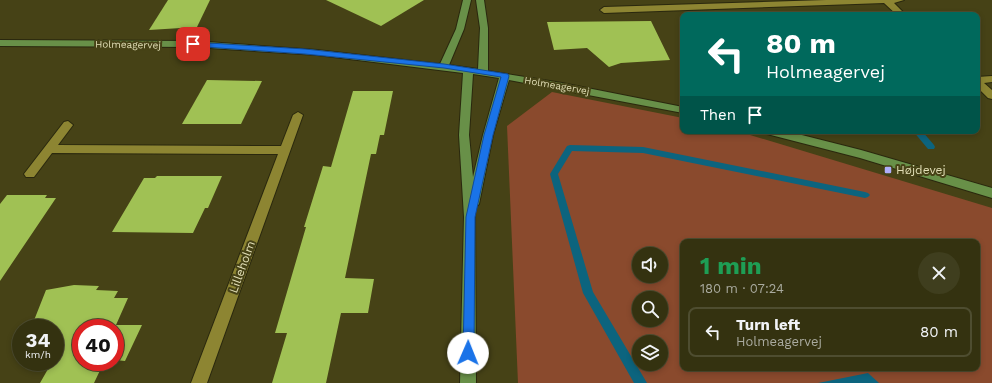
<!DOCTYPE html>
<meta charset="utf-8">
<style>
body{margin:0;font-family:"Work Sans",sans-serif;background:#3f3e1e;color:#f1f3f6;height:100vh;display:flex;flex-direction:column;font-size:15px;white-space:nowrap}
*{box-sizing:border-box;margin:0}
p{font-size:13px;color:#a9aa9f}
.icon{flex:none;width:22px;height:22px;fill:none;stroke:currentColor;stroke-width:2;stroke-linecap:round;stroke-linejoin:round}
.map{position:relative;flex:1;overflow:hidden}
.side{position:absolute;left:680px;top:239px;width:300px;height:132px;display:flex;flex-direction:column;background:#343210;border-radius:8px;box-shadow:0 2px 6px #0003,0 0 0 1px #4e4d30}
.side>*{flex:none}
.hud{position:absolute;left:680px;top:12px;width:300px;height:122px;border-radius:8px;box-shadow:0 2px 6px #0003,0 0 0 1px #4e4d30;background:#00695c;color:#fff;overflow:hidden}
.tools{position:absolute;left:632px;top:247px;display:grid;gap:8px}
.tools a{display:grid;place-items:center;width:36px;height:36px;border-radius:50%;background:#343210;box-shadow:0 2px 6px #0003,0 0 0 1px #4e4d30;font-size:20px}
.speed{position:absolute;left:12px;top:319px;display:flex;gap:8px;font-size:20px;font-weight:700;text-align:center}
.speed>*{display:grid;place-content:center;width:52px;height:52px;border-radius:50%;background:#343210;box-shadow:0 2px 6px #0003,0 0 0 1px #4e4d30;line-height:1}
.speed small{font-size:10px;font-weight:400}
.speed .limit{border:6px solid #d22;background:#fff;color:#111}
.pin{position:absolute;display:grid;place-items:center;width:34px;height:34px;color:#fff;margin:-17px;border-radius:8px;box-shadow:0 2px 6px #0006}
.me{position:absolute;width:44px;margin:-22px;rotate:1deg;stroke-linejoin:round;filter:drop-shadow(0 0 3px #0008)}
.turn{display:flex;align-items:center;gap:14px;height:84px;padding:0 20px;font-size:18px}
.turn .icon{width:52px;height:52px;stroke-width:2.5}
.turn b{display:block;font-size:28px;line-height:34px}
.then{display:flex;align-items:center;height:38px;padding:0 20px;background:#0003;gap:8px;font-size:15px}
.round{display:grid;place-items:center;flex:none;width:42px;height:42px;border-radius:21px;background:#3f3e1e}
.headline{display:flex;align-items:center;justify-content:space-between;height:68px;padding:0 20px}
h1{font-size:24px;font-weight:700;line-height:30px;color:#1e9e55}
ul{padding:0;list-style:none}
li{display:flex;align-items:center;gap:12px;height:50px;margin:0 8px 6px;padding:0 12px;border:2px solid #4e4d30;border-radius:8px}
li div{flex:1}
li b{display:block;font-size:15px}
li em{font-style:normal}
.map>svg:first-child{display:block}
.green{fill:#8a4a2d;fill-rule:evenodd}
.water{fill:#0c647e}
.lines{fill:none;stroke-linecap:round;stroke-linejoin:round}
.stream{fill:#0c647e;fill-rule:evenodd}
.building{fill:#a0c154}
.street-casing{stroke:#2a280e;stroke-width:2}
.secondary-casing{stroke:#2a280e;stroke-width:2}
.street{fill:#8d8532;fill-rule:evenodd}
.secondary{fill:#689048;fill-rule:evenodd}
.route{fill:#1a73e8;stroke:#114b97}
.poi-dot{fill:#afaefa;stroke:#464216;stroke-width:1.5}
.labels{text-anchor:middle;stroke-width:4;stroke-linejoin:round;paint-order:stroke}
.far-street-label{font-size:10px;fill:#e2dfb7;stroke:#464216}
.poi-label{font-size:12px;fill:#e2dfb7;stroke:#464216;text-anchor:start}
.street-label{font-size:12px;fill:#e2dfb7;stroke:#464216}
</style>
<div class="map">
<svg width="992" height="383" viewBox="0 0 992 383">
<rect width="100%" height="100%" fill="#464216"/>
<path class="green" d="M552,92L683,118V131H737L992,208V383H518L507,126ZM683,242H977V368H683ZM639,254H661V276H639ZM639,298H661V320H639ZM639,342H661V364H639Z"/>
<polygon class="water" points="868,373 879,383 818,383"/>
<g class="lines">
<g class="stream">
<polygon points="913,131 922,131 934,145 935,147 934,149 928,149"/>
<polygon points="570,145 643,147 865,192 868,193 870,195 868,197 865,198 643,153 572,151 558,174 593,292 647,383 634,383 583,293 550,174 567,146"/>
</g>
</g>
<g class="building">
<polygon points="168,0 210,0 197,27 149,30"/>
<polygon points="326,0 424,0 381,26"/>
<polygon points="651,21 670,60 621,63 609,67 587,48 554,50 547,22"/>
<polygon points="207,80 262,81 241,124 182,124"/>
<polygon points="353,91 393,91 384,135 380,135 376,154 371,154 345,278 374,279 368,313 341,313 326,383 272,383 287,333 275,333 306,227 304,227 323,166 331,167"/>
<polygon points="157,176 222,176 208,208 205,208 193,233 112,232 144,178 155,178"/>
<polygon points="7,195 47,195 45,198 56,198 0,281 0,204"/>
<polygon points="74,285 99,286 96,290 118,291 114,298 128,298 116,325 142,325 125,361 115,360 115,328 81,328 81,362 104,362 94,383 40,383 52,362 55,362 55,328 31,328 46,290"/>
</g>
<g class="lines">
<defs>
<g id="street">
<polygon points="826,0 904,0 894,3 906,15 897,15 884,3 604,13 600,10 604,7"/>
<polygon points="992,76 992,82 984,83 992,90 992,99 988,98 977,87 977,77"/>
<polygon points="298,112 303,115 207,383 191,383 278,154 52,153 34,177 26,177 24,174 64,122 68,121 73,125 58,145 281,146 293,115"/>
</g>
<g id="secondary">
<path d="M463,0H471L464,29L449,65L478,69L480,28L476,0H484L488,28V71L562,83L683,107V113L509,80L493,135L479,204L475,208L476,383H460L464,217L459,135L463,73L317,55L194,47L0,46V40L194,41L317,50L440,64L456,29ZM473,74L499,78L483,135L473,177L469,135Z"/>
<polygon points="766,131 786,131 861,150 992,188 992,198 860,158 767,134"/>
</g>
</defs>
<use href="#street" class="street-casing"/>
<use href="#secondary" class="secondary-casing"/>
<use href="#street" class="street"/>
<use href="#secondary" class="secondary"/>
</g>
<polygon class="route" points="193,42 305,49 444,64 508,74 509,76 493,135 475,217 474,353 473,357 468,358 464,357 463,353 466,217 484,135 501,77 444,68 305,54 190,46 189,44"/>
<rect class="poi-dot" x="884" y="166" width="8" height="8" rx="2"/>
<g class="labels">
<g class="far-street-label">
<text transform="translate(128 44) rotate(1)" y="4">Holmeagervej</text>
<text transform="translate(557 85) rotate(10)" y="4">Holmeagervej</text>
</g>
<g class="poi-label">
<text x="896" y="174">Højdevej</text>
</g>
<g class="street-label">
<text transform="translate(242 267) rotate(-70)" y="4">Lilleholm</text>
</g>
</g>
</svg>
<div class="tools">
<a><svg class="icon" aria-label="sound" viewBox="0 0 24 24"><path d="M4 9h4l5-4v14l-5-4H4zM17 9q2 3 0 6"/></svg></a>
<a><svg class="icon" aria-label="search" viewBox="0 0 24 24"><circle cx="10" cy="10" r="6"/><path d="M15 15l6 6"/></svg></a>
<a><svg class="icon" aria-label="layers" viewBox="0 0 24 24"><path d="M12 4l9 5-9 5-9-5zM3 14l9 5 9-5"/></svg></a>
</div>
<div class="speed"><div>34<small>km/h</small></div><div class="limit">40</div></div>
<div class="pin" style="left:193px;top:44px;background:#d93025"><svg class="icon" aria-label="arrive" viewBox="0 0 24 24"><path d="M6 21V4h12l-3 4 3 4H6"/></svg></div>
<svg class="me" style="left:468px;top:353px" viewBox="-20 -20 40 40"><circle r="19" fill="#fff"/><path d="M0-13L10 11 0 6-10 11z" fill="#1a73e8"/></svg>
<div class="hud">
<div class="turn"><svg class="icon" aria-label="left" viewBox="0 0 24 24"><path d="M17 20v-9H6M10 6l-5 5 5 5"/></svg><div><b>80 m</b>Holmeagervej</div></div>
<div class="then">Then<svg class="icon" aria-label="arrive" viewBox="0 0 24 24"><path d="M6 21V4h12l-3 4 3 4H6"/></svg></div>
</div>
<section class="side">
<div class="headline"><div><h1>1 min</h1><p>180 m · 07:24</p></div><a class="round"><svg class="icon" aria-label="close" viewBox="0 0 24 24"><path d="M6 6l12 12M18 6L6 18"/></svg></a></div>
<ul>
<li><svg class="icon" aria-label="left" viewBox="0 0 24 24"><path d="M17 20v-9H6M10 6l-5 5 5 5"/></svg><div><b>Turn left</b><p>Holmeagervej</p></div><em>80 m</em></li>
</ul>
</section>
</div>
